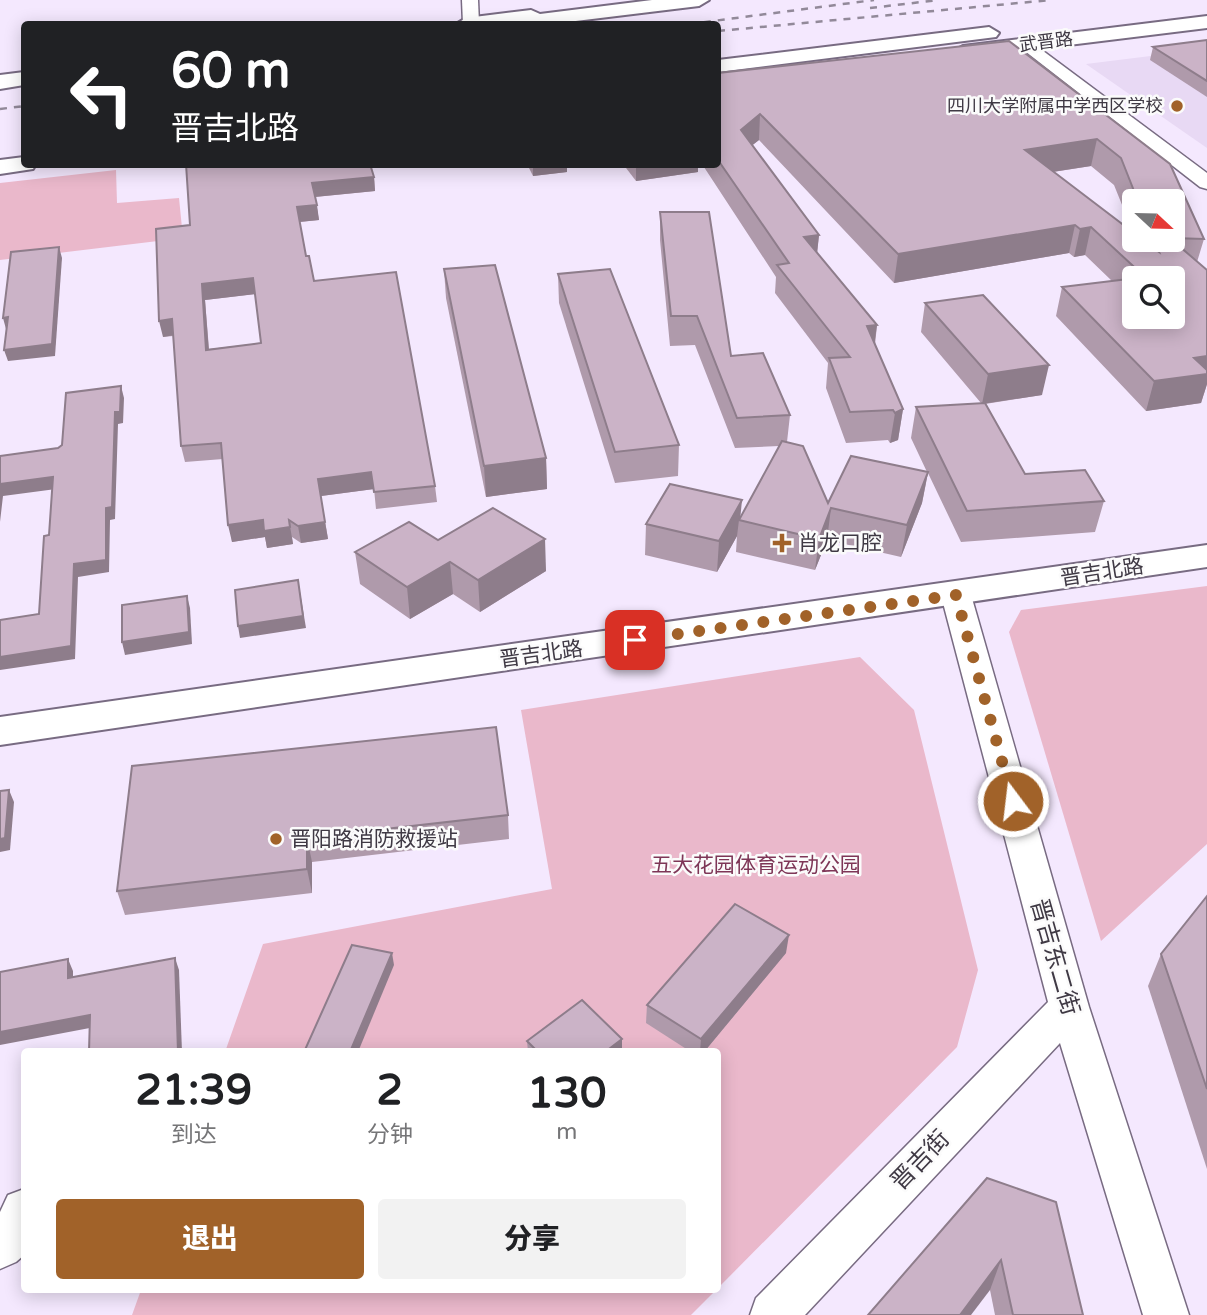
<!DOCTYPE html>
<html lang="zh">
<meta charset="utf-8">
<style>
body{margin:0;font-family:"Varela Round","Noto Sans SC",sans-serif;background:#f2f2f2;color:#202124;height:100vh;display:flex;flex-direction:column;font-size:26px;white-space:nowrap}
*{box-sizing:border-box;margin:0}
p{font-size:23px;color:#757577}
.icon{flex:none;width:38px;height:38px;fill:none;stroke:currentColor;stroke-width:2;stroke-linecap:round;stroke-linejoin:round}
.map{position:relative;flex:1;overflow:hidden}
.details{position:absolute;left:21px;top:1048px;width:700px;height:245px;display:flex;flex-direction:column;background:#fff;border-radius:7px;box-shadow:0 4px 18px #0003}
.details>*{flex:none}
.guide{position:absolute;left:21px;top:21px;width:700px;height:147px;border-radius:7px;box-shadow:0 4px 18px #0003;background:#202124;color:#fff;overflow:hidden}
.needle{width:46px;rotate:112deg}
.controls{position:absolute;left:1122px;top:189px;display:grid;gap:14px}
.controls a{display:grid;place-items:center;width:63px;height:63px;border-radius:7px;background:#fff;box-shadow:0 4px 18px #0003;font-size:35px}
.pin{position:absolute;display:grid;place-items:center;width:60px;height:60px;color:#fff;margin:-30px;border-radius:14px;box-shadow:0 4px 10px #0006}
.me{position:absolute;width:77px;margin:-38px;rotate:345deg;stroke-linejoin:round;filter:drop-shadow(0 0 5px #0008)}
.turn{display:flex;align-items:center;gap:24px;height:147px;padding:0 35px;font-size:32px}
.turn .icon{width:91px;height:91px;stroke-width:2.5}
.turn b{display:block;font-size:49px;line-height:60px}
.eta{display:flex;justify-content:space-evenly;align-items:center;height:119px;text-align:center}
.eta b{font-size:42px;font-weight:800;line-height:49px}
.button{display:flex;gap:14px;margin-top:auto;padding:14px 35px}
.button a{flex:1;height:80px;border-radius:7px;background:#a16229;color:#fff;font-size:28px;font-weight:800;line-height:80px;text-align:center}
.button a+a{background:#f2f2f2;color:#202124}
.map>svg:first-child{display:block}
.built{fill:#e8d9f4}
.green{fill:#eab8cb}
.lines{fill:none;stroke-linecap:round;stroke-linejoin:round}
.minor-casing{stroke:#786b82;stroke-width:3}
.tertiary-casing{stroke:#786b82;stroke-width:4}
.minor{fill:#fff;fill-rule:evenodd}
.tertiary{fill:#fff;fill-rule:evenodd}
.rail{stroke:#928999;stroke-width:2.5;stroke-dasharray:7 7;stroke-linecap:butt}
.wall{fill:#af9aab;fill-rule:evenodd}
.shaded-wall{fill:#8e7d8b}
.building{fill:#cbb3c7;stroke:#8e7d8b;stroke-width:2;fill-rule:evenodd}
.route{stroke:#a16229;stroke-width:12;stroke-dasharray:0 21.6}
.poi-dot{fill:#a16229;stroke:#fbfbfb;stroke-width:2.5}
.labels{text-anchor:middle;stroke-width:5;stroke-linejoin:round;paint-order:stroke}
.far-street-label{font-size:18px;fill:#3f3944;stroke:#fbfbfb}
.far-poi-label{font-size:18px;fill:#3f3944;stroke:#fbfbfb;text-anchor:end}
.poi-label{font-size:21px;fill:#3f3944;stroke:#fbfbfb;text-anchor:start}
.street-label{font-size:21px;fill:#3f3944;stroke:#fbfbfb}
.park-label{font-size:21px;fill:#7e3657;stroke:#fbfbfb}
.near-street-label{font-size:24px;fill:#3f3944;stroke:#fbfbfb}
</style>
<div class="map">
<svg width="1207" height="1315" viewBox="0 0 1207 1315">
<rect width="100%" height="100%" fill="#f4e8fe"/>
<polygon class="built" points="1207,49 1207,148 1086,64"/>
<g class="green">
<polygon points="116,170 117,203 179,198 183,238 0,260 0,183"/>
<polygon points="1207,586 1207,844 1101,941 1009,632 1021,610"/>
<polygon points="860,657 914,710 978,970 957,1047 718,1288 718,1052 225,1052 263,944 552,889 521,710"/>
<polygon points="141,1290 716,1290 691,1315 132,1315"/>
</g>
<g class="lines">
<defs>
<g id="minor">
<polygon points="462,0 478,0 479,24 463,24"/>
<polygon points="1027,39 1207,173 1207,189 1200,187 1021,48 1018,44 1021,40"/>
<polygon points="956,585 967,588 971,595 1089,1007 1189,1315 1143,1315 1060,1043 805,1315 750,1315 756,1298 1048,1002 941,595 945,588"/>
<polygon points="24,1189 24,1255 16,1262 0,1269 0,1212 8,1195"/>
</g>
<g id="tertiary">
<polygon points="652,0 709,0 699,6 551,24 456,24 466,18 531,10 540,14"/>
<polygon points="1207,16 1207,28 963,58 952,52 963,46"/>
<polygon points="989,27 999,33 996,37 718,72 718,60"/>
<polygon points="24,72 24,85 0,89 0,75"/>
<polygon points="24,157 24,164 36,164 33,169 0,174 0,160"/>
<polygon points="1207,545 1207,567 0,745 0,717"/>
</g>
</defs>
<use href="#minor" class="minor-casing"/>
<use href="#tertiary" class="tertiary-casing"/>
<use href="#minor" class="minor"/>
<use href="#tertiary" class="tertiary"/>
<g class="rail">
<polyline points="870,8 939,0"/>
<polyline points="690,24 874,0"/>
<polyline points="718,31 1051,0"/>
<polyline points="0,109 24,106"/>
</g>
</g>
<g class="wall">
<path d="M1009,41L1170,164L1204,239L1197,262L1207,270V384L1201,403L1146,411L1056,316L1062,287L1112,281L1085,255L1074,257L1069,253L894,283L759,140L752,145L819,235L817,253L877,325L875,345L903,409L898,440L890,443L888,440L846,443L826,388L828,363L775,293L776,277L702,164H718V73ZM1091,166L1114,185L1133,232L1053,172ZM1134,201H1172V240H1134ZM1134,278H1172V317H1134Z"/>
<polygon points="1207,41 1207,97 1150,60 1153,47"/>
<polygon points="527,164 567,164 567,172 533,176"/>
<polygon points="623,164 698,164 698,172 636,181"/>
<path d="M374,177L375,191L315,197L319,220L299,222L306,256L314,281L435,486L437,502L376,509L374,489L321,496L328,539L301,543L292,537L293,544L267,548L265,537L232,542L223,459L185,462L181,446L173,336L163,337L190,225ZM255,294L261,343L209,349L205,300Z"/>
<polygon points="660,212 731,356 790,415 787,442 828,503 927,472 911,438 916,407 981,403 921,332 925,303 1042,395 985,404 1025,474 1104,501 1095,532 961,542 928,473 922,503 901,557 827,540 815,570 736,552 737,536 717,572 645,555 646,524 741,516 779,446 735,448 695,345 670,346 660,240"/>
<polygon points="444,269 546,458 547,489 486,497 446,298"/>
<polygon points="558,274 679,445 678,476 615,483 559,303"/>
<polygon points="438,540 546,571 480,612 453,594 410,619 360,584 355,552"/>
<polygon points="496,727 508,815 509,839 312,862 312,893 125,915 117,891"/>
<polygon points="1207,896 1207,1169 1148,986 1161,954"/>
<polygon points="786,953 704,1052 691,1052 646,1023 647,1005"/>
<polygon points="527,1041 622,1051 621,1052 528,1052"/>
<polygon points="987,1178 1083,1315 995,1315 990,1290"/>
</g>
<g class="shaded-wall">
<polygon points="760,114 759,140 739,156 741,130"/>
<polygon points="1097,139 1091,166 1019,177 1025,150"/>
<polygon points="533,164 567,164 567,172 533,176"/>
<polygon points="636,164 698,164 698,172 636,181"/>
<polygon points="374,177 375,191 314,197 312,183"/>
<polygon points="317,205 319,220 299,222 297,207"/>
<polygon points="1075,225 1069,253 894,283 898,254"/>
<polygon points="1091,227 1085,255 1074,257 1080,229"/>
<polygon points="819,235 816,263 804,237"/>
<polygon points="59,247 62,258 55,356 8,361 4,350"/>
<polygon points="253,278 256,294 205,300 210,366 206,350 202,284"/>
<polygon points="8,317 6,329 3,318"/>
<polygon points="172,319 175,335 163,337 159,321"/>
<polygon points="877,325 873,354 867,326"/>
<polygon points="1207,356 1207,384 1201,403 1146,411 1154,381 1194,358"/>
<polygon points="1049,365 1042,395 982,404 988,374"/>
<polygon points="121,386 124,398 123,423 118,424 115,519 110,520 109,572 78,577 75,659 0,670 0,657 71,646 74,564 106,508 115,412"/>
<polygon points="903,409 898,440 890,443 895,413"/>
<polygon points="546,458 547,489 486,497 484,466"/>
<polygon points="371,472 374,489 321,496 318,479"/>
<polygon points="928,472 922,503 901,557 907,525"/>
<polygon points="53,477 56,489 3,496 0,522 0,484"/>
<polygon points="742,500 740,521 739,520 737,536 717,572 719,541"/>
<polygon points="831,508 827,540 815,570 819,539"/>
<polygon points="263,520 289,520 293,544 267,548 265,537 232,542 228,525"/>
<polygon points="325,522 328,539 301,543 298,526"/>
<polygon points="545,539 546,571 480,612 478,580"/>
<polygon points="450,562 453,594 410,619 407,587"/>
<polygon points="298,580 306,628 240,638 238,626"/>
<polygon points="187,596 190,608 192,644 125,655 122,642"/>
<polygon points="9,790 14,802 10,850 0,852 0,839"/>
<polygon points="307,838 312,862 312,893 307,869"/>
<polygon points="789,935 786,953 704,1052 700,1052 701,1039"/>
<polygon points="392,953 394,965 358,1052 350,1052"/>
<polygon points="175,958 179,970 182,1052 178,1052"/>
<polygon points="68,959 73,971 73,990 68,978"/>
<polygon points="90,1015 95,1027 0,1045 0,1032"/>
<polygon points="622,1039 622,1051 621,1052 605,1052"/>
<polygon points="1001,1260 990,1290 971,1315 960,1315"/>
</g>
<g class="building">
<path d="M1009,41L1170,164L1204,239L1172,238V201H1138L1121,158L1097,139L1025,150L1134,233V240H1142L1159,252L1154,240H1172L1207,270V356L1194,358L1207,370V374L1154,381L1062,287L1145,277L1091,227L1080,229L1075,225L898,254L760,114L741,130L819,235L804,237L877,325L867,326L903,409L895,413L893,410L850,412L829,358L850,357L777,265L789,263L718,160V73ZM1134,278H1172V317H1134Z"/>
<polygon points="1207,41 1207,81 1153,47 1207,40"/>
<path d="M186,164H370L374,177L312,183L317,205L297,207L306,256H309L314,281L396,272L435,486L374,492L371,472L318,479L325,522L298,526L289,520L290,527L264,531L263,520L228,525L221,443L181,446L172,319L159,321L156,229L190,225ZM253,278L261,343L206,350L202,284Z"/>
<polygon points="660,212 709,212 731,356 763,353 790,415 737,418 697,316 671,316"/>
<polygon points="59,247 52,344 4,350 8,317 3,318 11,252"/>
<polygon points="495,265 546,458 484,466 444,269"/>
<polygon points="610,269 679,445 615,452 558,274"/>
<polygon points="983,295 1049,365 988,374 925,303"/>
<polygon points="121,386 120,412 115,412 112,507 106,508 106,560 74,564 71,646 0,657 0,620 39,614 44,536 49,535 53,477 0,484 0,456 58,448 62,445 66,393"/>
<polygon points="985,403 1025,474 1085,470 1104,501 967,511 916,407"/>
<polygon points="782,441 803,446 828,503 851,456 928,472 907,525 831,508 819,539 739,520"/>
<polygon points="670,484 742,500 719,541 646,524"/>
<polygon points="493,508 545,539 478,580 450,562 407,587 355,552 409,522 438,540"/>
<polygon points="298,580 303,616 238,626 235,590"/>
<polygon points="187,596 189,632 122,642 122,605"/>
<polygon points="496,727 508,815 307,838 307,869 117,891 132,766"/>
<polygon points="9,790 5,838 0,839 0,791"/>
<polygon points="1207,896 1207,1089 1161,954"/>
<polygon points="735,904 789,935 701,1039 647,1005"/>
<polygon points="352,945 392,953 350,1052 304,1052"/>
<polygon points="175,958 178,1052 89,1052 90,1015 0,1032 0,972 68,959 68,978"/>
<polygon points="582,1000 622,1039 605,1052 538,1052 527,1041"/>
<polygon points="987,1178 1056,1202 1083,1315 1013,1315 1001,1260 960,1315 868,1315"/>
</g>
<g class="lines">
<polyline class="route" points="635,640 956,595 1013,801"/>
</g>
<g class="poi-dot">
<circle cx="1177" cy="106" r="7"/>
<path d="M778.5 532.5h7v7h7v7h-7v7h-7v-7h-7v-7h7z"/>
<circle cx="276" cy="839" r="7"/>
</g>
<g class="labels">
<g class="far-street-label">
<text transform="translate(1046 42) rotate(-7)" y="6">武晋路</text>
</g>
<g class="far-poi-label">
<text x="1163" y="112">四川大学附属中学西区学校</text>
</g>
<g class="poi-label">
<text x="798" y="550">肖龙口腔</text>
<text x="290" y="846">晋阳路消防救援站</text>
</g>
<g class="street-label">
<text transform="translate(1102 572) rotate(-9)" y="7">晋吉北路</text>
<text transform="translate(541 654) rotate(-8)" y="7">晋吉北路</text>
</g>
<g class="park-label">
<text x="756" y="872">五大花园体育运动公园</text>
</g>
<g class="near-street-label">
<text transform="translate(1055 957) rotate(74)" y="8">晋吉东二街</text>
<text transform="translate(920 1160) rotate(-46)" y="8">晋吉街</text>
</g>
</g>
</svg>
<div class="controls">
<a><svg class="needle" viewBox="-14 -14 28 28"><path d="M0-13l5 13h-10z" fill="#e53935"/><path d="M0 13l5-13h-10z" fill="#757577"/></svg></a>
<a><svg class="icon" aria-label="search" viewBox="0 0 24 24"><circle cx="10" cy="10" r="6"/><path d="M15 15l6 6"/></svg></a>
</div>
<div class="pin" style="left:635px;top:640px;background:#d93025"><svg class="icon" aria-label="arrive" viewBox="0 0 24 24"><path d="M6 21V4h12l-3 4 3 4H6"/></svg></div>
<svg class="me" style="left:1013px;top:801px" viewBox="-20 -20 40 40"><circle r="17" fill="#a16229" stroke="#fff" stroke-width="3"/><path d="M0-11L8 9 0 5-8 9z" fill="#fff"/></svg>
<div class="guide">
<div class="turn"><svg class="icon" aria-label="left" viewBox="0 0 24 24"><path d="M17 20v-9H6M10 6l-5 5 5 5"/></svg><div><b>60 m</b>晋吉北路</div></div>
</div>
<section class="details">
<div class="eta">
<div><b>21:39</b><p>到达</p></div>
<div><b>2</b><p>分钟</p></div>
<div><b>130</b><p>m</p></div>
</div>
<div class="button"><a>退出</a><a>分享</a></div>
</section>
</div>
